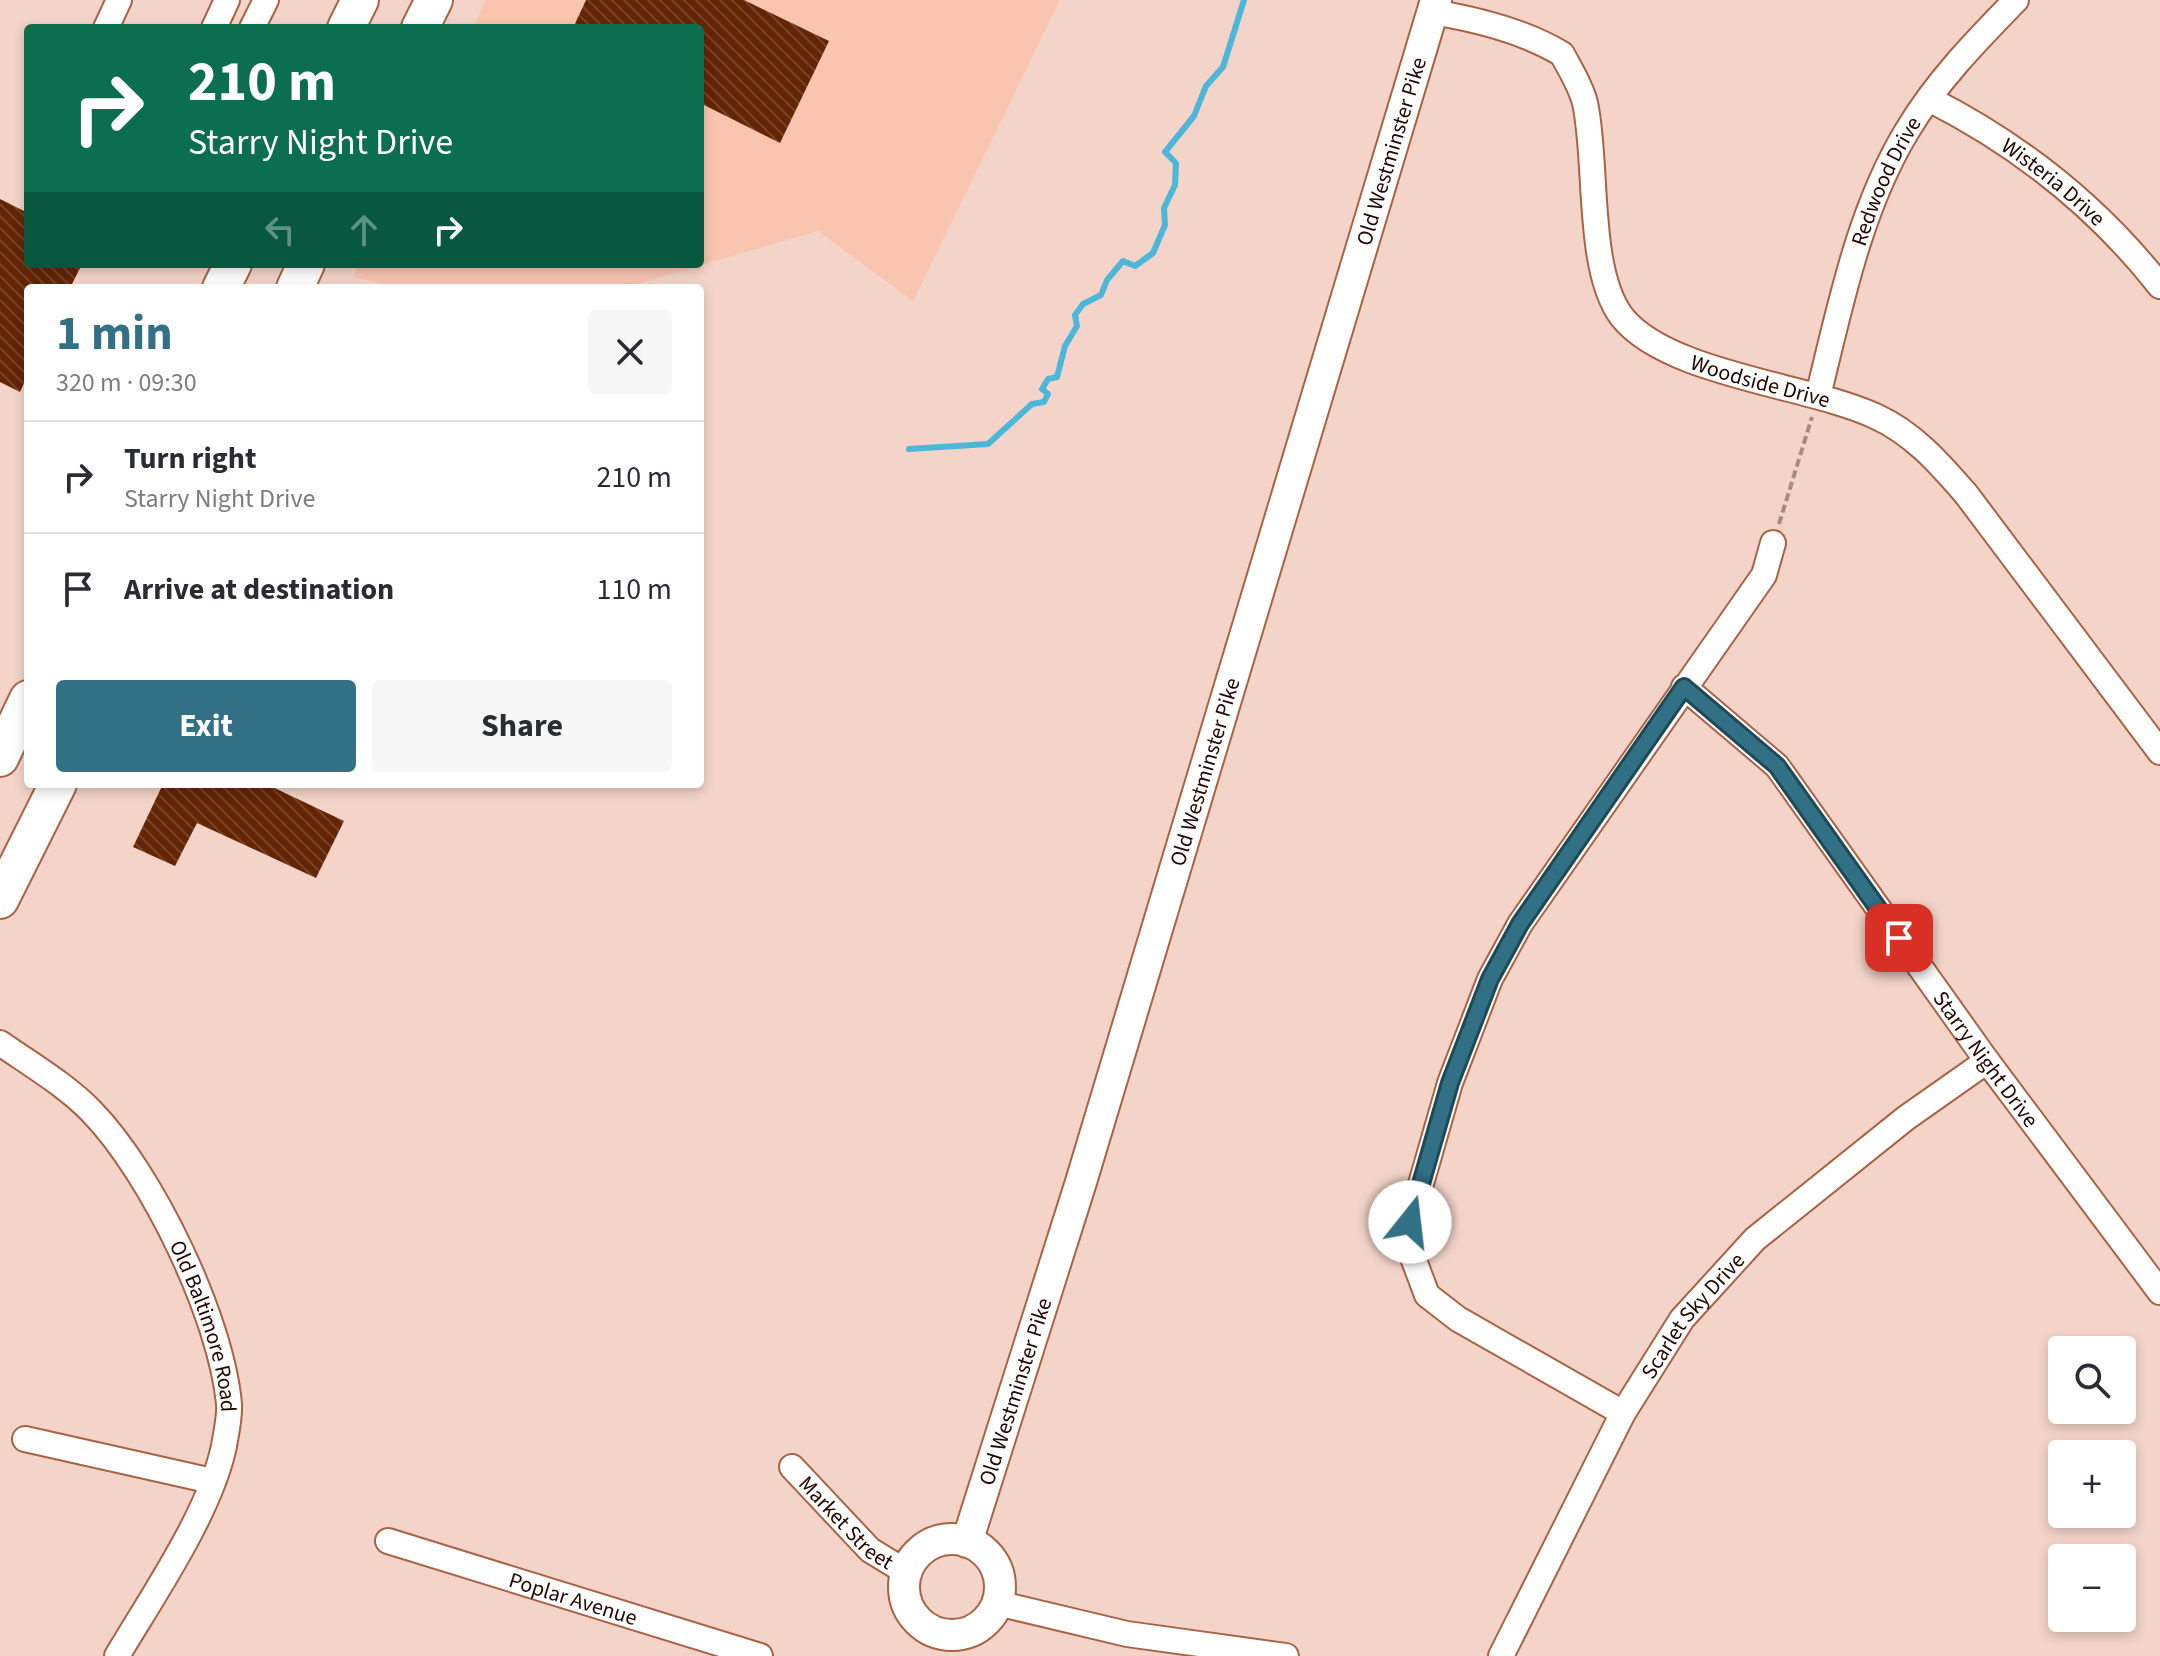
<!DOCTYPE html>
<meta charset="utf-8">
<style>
body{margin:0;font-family:"Source Sans 3",sans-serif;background:#f7f7f7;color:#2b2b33;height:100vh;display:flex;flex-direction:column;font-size:30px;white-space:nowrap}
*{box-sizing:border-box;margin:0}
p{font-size:26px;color:#7c7c81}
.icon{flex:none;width:44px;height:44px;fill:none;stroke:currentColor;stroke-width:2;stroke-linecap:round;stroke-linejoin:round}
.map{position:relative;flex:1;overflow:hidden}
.sheet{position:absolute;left:24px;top:284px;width:680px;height:504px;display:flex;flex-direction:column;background:#fff;border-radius:8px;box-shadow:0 4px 12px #0003}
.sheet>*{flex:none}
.banner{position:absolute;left:24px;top:24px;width:680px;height:244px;border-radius:8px;box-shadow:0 4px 12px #0003;background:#0b6e4f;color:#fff;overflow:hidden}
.tools{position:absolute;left:2048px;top:1336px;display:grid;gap:16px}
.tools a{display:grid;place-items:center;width:88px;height:88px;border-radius:8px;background:#fff;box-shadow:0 4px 12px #0003;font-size:40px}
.pin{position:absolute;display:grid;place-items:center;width:68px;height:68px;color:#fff;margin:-34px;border-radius:16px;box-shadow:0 4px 12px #0006}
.me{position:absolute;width:88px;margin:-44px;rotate:16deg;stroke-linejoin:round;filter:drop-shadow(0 0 6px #0008)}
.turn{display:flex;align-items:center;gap:28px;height:168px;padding:0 32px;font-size:36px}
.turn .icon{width:104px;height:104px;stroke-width:2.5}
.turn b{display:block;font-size:56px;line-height:68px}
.lanes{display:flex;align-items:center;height:76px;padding:0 32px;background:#0003;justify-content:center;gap:40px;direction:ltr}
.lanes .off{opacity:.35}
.round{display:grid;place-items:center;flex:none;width:84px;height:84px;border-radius:8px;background:#f7f7f7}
.head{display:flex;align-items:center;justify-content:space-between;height:136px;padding:0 32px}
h1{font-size:48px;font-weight:700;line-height:60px;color:#317085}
.cta{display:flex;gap:16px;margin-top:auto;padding:16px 32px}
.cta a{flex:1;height:92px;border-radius:8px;background:#317085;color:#fff;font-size:32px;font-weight:700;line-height:92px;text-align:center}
.cta a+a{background:#f7f7f7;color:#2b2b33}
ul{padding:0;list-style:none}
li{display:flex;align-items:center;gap:24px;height:112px;padding:0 32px;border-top:2px solid #e1e1e2}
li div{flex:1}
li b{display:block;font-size:30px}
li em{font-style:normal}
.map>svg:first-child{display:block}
.built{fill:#f9c5b1}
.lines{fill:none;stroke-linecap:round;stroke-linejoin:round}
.stream{stroke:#4db7d9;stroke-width:6}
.building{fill:url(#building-back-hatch)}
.minor-casing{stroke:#a86346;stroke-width:28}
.major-casing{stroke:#a86346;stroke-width:34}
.highway-casing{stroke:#a86346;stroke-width:40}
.path{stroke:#a88a80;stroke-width:4;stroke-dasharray:8 4;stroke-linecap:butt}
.minor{stroke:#fff;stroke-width:24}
.major{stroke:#fff;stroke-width:30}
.highway{stroke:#fff;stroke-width:36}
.route-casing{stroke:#204956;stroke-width:20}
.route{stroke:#317085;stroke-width:14}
.labels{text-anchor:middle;stroke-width:8;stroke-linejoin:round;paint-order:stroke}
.street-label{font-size:22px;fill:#210700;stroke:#f6e5df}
</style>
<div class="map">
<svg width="2160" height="1656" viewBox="0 0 2160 1656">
<defs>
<pattern id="building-back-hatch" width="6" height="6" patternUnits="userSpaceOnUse" patternTransform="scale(2)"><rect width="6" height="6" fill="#642505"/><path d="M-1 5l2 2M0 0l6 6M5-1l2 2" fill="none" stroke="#764228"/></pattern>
</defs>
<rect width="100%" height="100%" fill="#f4d4c8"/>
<polygon class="built" points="486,0 1060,0 913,301 818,231 624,288 403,288 353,277 359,264 700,264 700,28 473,28"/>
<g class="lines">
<polyline class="stream" points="909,449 988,444 1032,404 1044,402 1048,394 1042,389 1048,379 1057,377 1065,346 1077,326 1075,315 1083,304 1101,295 1107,280 1123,261 1135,266 1153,253 1165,225 1164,208 1175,185 1176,163 1165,152 1194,116 1206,86 1223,67 1244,0"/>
</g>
<g class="building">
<polygon points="586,0 744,0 829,41 780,143 700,103 700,28 573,28"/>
<polygon points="0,199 28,213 28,264 82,264 70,288 28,288 28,375 20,392 0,382"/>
<polygon points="163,784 266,784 344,821 316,878 197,823 175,866 133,847"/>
</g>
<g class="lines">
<defs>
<g id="minor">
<path id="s1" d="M1432,12C1475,19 1524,31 1562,54C1570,69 1581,86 1585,103C1598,161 1586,270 1622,317C1667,374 1808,385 1875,416C1913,433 1939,463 1966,494L2160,752"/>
<polyline points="106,28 119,0"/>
<polyline points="214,28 227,0"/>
<polyline points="252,28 266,0"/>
<path id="s2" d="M1929,99C2020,145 2097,206 2160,286"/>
<path id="s3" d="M1818,396C1840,307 1859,210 1907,131C1936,82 1976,41 2016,0"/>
<path id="s4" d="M1684,687L1777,766L1987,1061L2160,1292"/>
<path id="s5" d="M0,1043C30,1064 66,1085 92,1112C152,1174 221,1317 229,1404C230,1417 226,1433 224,1446C210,1513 152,1597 117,1656"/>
<polyline points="1623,1413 1458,1319 1427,1295 1409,1247 1410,1222 1450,1083 1490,979 1520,924 1764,575 1773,543"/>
<polyline points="25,1439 212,1481"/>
<path id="s6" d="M792,1467L870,1550L906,1572"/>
<path id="s7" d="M388,1541L760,1656"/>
<polyline points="997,1603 1127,1634 1286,1656"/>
<path id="s8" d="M1501,1656L1623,1413L1682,1319L1755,1239L1906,1118L1987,1061"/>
</g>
<g id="major">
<circle cx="952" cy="1587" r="48"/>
<path id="s9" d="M967,1542L1081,1182L1436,0"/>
</g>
<g id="highway">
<polyline points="346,28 360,0"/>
<polyline points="420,28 434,0"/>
<polyline points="221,288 233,264"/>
<polyline points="295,288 306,264"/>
<polyline points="0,758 28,699"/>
<polyline points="0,900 58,784"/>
</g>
</defs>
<use href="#minor" class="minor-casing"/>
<use href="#major" class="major-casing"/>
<use href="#highway" class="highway-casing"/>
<polyline class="path" points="1779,524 1812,417"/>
<use href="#minor" class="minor"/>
<use href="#major" class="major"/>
<use href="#highway" class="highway"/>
</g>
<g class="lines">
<defs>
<polyline id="route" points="1410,1222 1450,1083 1490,979 1520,924 1684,687 1777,766 1899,938"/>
</defs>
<use href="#route" class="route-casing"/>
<use href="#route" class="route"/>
</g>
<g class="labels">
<g class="street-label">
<text dy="8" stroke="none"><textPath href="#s9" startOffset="1454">Old Westminster Pike</textPath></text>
<text dy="8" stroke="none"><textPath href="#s2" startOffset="150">Wisteria Drive</textPath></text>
<text dy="8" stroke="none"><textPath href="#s3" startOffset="226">Redwood Drive</textPath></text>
<text dy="8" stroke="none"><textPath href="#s1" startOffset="566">Woodside Drive</textPath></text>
<text dy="8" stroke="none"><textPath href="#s9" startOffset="806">Old Westminster Pike</textPath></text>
<text dy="8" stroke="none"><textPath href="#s4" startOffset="482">Starry Night Drive</textPath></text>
<text dy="8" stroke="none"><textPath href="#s8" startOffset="392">Scarlet Sky Drive</textPath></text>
<text dy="8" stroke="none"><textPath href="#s5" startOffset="360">Old Baltimore Road</textPath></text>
<text dy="8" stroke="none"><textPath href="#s9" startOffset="158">Old Westminster Pike</textPath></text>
<text dy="8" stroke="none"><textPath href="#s6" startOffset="78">Market Street</textPath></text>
<text dy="8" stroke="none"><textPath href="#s7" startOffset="194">Poplar Avenue</textPath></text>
</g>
</g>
</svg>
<div class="tools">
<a><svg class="icon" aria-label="search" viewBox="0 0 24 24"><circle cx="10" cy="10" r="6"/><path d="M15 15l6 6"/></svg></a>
<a>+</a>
<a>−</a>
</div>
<div class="pin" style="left:1899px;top:938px;background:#d93025"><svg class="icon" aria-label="arrive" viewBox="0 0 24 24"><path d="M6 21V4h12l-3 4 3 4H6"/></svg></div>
<svg class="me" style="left:1410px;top:1222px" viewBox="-20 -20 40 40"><circle r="19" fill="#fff"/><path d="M0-13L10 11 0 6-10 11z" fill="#317085"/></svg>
<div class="banner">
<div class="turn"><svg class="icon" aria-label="right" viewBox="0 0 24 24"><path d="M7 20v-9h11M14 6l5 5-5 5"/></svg><div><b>210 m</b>Starry Night Drive</div></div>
<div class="lanes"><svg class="icon off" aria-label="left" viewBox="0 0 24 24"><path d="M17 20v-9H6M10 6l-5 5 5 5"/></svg><svg class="icon off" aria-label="ahead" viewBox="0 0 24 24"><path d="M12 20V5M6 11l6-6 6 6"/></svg><svg class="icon" aria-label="right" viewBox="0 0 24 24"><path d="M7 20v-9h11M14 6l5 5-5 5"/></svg></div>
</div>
<section class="sheet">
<div class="head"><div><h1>1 min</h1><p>320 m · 09:30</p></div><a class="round"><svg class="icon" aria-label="close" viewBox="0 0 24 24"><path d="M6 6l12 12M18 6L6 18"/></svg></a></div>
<ul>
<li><svg class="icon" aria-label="right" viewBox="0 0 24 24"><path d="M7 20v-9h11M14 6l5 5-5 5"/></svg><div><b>Turn right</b><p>Starry Night Drive</p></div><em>210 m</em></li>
<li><svg class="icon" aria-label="arrive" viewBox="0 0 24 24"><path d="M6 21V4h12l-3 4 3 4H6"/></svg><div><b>Arrive at destination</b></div><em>110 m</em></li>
</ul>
<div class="cta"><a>Exit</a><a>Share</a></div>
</section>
</div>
